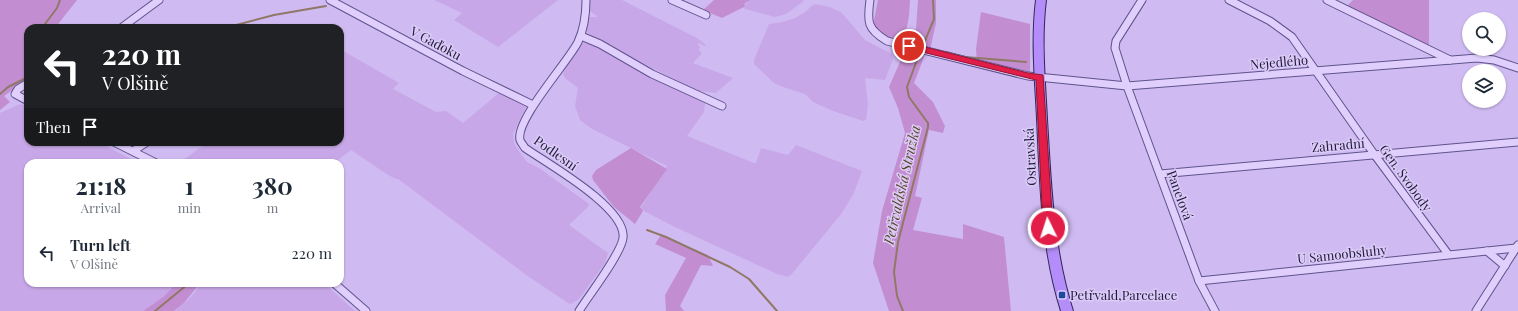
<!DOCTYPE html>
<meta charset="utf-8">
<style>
body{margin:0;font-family:"Playfair Display",serif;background:#f6f6f7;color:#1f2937;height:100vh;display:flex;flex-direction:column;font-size:15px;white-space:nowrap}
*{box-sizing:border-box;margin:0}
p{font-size:13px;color:#747a83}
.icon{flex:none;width:22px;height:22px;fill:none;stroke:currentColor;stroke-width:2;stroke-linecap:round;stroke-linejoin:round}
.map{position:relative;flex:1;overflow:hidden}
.sheet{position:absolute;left:24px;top:159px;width:320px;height:128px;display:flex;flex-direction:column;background:#fff;border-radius:12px;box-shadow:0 1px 3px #0004}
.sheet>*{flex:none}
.hud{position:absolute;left:24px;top:24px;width:320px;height:122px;border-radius:12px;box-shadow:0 1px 3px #0004;background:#202124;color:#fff;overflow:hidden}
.buttons{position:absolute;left:1462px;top:12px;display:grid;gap:8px}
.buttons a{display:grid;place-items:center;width:44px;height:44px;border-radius:50%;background:#fff;box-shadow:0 1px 3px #0004;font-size:20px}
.pin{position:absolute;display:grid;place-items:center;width:34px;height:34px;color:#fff;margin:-17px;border:2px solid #fff;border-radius:50%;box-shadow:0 1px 4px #0007}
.me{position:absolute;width:44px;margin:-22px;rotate:356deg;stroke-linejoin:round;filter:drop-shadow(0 0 3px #0008)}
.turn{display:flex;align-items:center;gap:14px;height:84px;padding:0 12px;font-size:18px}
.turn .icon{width:52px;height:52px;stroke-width:2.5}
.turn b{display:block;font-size:28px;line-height:34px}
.then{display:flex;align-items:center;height:38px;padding:0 12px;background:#0003;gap:8px;font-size:15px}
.eta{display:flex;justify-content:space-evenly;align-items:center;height:68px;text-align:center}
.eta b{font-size:24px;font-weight:700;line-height:28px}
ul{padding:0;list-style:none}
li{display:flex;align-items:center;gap:12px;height:52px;padding:0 12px}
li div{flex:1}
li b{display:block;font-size:15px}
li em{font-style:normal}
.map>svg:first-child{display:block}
.farmland{fill:#c8a7e8}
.green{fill:#c38ed1}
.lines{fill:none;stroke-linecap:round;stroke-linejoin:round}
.stream{stroke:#907866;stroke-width:2}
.street-casing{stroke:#5e538b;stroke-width:9}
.primary-casing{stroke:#2f2857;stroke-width:2}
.street{stroke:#e0cefc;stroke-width:7}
.primary{fill:#b58dfa;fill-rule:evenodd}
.route{fill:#e11d48;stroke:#92132f}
.poi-dot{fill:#1d499f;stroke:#dccbf9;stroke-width:1.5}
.labels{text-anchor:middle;stroke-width:3;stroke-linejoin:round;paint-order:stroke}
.street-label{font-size:13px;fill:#1e1a38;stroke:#dccbf9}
.poi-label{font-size:13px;fill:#1e1a38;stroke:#dccbf9;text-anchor:start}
.water-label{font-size:14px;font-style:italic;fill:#594627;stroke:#dccbf9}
</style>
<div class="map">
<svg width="1518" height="311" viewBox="0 0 1518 311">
<rect width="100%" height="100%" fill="#cfbbf2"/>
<g class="farmland">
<polygon points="434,0 558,0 498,47 454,20 462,13"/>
<polygon points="590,0 622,0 697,38 706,45 705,46 698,43 698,45 700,47 699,50 702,53 693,63 733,78 716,93 698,91 590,37 586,30 588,17 598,17 590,11"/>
<polygon points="751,0 802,0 804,1 786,14 775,17 745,9 743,6"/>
<polygon points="814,4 830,7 842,13 865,40 892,54 893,59 885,80 865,78 868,104 866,120 863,121 833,111 813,102 805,94 780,86 774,83 754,64 754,60 769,24 783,22 795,18 805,12"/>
<polygon points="583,43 591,43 606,50 656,79 705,103 704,112 687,136 754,163 756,163 761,148 788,155 796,145 862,171 854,193 842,213 791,275 788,277 777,274 675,227 640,209 667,166 592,129 580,120 575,106 578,88 566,79 563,75 565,67 577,48"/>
<polygon points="340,49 399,83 393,89 436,112 446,111 463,123 500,92 526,107 513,134 514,143 518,150 527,162 539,168 589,204 588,207 569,225 608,253 605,263 579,299 571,304 568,303 529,277 398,179 396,179 388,175 351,150 334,163 179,163 208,142 340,142"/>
<polygon points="20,104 28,106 28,142 98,142 139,163 28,163 28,283 177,283 163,297 143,311 0,311 0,113"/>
<polygon points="202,283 324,283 355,311 175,311 188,300"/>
</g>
<g class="green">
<polygon points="0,0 77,0 55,28 28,28 28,79 4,96 10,102 0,110"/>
<polygon points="714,0 751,0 745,3 744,7 722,18 703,10"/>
<path d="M878,0H910L909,16L904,42C889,45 882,36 873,26Z"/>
<polygon points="918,0 936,0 936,23 930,50 912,45 916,29"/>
<polygon points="1353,0 1429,0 1429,45 1345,8"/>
<polygon points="981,12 1030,24 1030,75 977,62 976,49"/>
<polygon points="906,48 926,52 914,83 933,102 945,126 943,133 929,130 915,196 922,198 913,230 963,239 963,224 1004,237 1011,311 889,311 873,263 882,211 905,133 898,108 889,87"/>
<polygon points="631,148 667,169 640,207 643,211 635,224 614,207 593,180 592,176 596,170"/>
<polygon points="661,235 708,255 713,266 701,265 680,306 684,311 666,311 665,295 686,258 655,244"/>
<polygon points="177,283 200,283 184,303 174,311 143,311 163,297"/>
</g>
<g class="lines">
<g class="stream">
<polyline points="42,28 57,8 60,0"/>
<polyline points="225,28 274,15 326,6"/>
<polyline points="922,48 934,19 933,0"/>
<polyline points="946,52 965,57 1026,62"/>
<polyline points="0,94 8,87 28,77"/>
<polyline points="647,230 666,237 730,267 749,279 777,311"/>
<polyline points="155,311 188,284"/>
<polyline points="903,311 897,296 894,272 898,242 928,127 928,123 909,97 907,87 920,52"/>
</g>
<defs>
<g id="street">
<polyline points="330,0 463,71 533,105"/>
<polyline points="672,0 706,15"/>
<path d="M870,0C867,22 867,29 887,41L1028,76L1127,86L1477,58L1494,60L1518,68"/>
<polyline points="1142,0 1116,41 1115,48 1127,86 1199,281 1215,311"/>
<polyline points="1229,0 1270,21 1292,37 1374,154 1448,254"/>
<polyline points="1327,0 1450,60"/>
<polyline points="121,28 159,0"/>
<polyline points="581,36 600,44 652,74 722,106"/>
<polyline points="28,83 18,89 15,94 28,101"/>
<polyline points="114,142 156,163"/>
<polyline points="133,151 147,142"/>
<polyline points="1160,174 1518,142"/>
<polyline points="1487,251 1505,266"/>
<polyline points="1199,281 1516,248"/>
<polyline points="334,283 366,311"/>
<path d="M579,311C589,295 621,254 623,238C627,208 548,164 525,148C524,146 521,143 520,140C515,120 568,62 578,42C584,29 586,14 586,0"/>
<polyline points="1476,311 1518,245"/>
</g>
<path id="primary" d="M1036,0H1046C1041,40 1045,79 1047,119C1051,184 1053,248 1073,311H1061C1041,248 1040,184 1037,118C1035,79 1031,40 1036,0Z"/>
</defs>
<use href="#street" class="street-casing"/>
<use href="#primary" class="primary-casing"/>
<use href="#street" class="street"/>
<use href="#primary" class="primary"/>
</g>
<polygon class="route" points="909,43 1028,73 1043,75 1053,228 1051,231 1045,231 1043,228 1036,80 906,48 906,44"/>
<rect class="poi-dot" x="1058" y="291" width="8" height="8" rx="2"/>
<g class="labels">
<g class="street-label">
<text transform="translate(436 43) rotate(28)" y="5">V Gaďoku</text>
<text transform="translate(1279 62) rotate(-5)" y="5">Nejedlého</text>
<text transform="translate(1338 145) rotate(-5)" y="5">Zahradní</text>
<text transform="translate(556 153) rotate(35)" y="5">Podlesní</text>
<text transform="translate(1030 157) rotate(-93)" y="5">Ostravská</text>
<text transform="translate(1406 178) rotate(54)" y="5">Gen. Svobody</text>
<text transform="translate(1180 195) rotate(70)" y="5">Panelová</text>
<text transform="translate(1342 254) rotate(-6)" y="5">U Samoobsluhy</text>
</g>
<g class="poi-label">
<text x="1070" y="300">Petřvald,Parcelace</text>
</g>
<g class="water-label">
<text transform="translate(902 185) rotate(-77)" y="5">Petřvaldská Stružka</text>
</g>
</g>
</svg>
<div class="buttons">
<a><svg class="icon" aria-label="search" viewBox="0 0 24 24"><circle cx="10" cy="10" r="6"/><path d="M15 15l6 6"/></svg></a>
<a><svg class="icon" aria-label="layers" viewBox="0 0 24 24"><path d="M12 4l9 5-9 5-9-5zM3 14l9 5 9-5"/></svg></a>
</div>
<div class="pin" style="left:909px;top:46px;background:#d93025"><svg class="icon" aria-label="arrive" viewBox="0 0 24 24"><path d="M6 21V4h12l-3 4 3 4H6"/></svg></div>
<svg class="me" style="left:1048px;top:228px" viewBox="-20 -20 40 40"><circle r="17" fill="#e11d48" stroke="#fff" stroke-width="3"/><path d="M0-11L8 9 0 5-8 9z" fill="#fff"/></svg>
<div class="hud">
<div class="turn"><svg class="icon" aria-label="left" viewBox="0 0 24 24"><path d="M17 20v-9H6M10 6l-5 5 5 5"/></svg><div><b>220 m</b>V Olšině</div></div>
<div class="then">Then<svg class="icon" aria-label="arrive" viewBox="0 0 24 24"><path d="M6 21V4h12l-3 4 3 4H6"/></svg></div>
</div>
<section class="sheet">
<div class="eta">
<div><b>21:18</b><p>Arrival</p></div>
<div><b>1</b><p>min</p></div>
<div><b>380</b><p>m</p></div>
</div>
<ul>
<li><svg class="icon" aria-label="left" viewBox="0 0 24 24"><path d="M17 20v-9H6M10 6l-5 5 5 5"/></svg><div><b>Turn left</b><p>V Olšině</p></div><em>220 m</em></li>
</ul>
</section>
</div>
